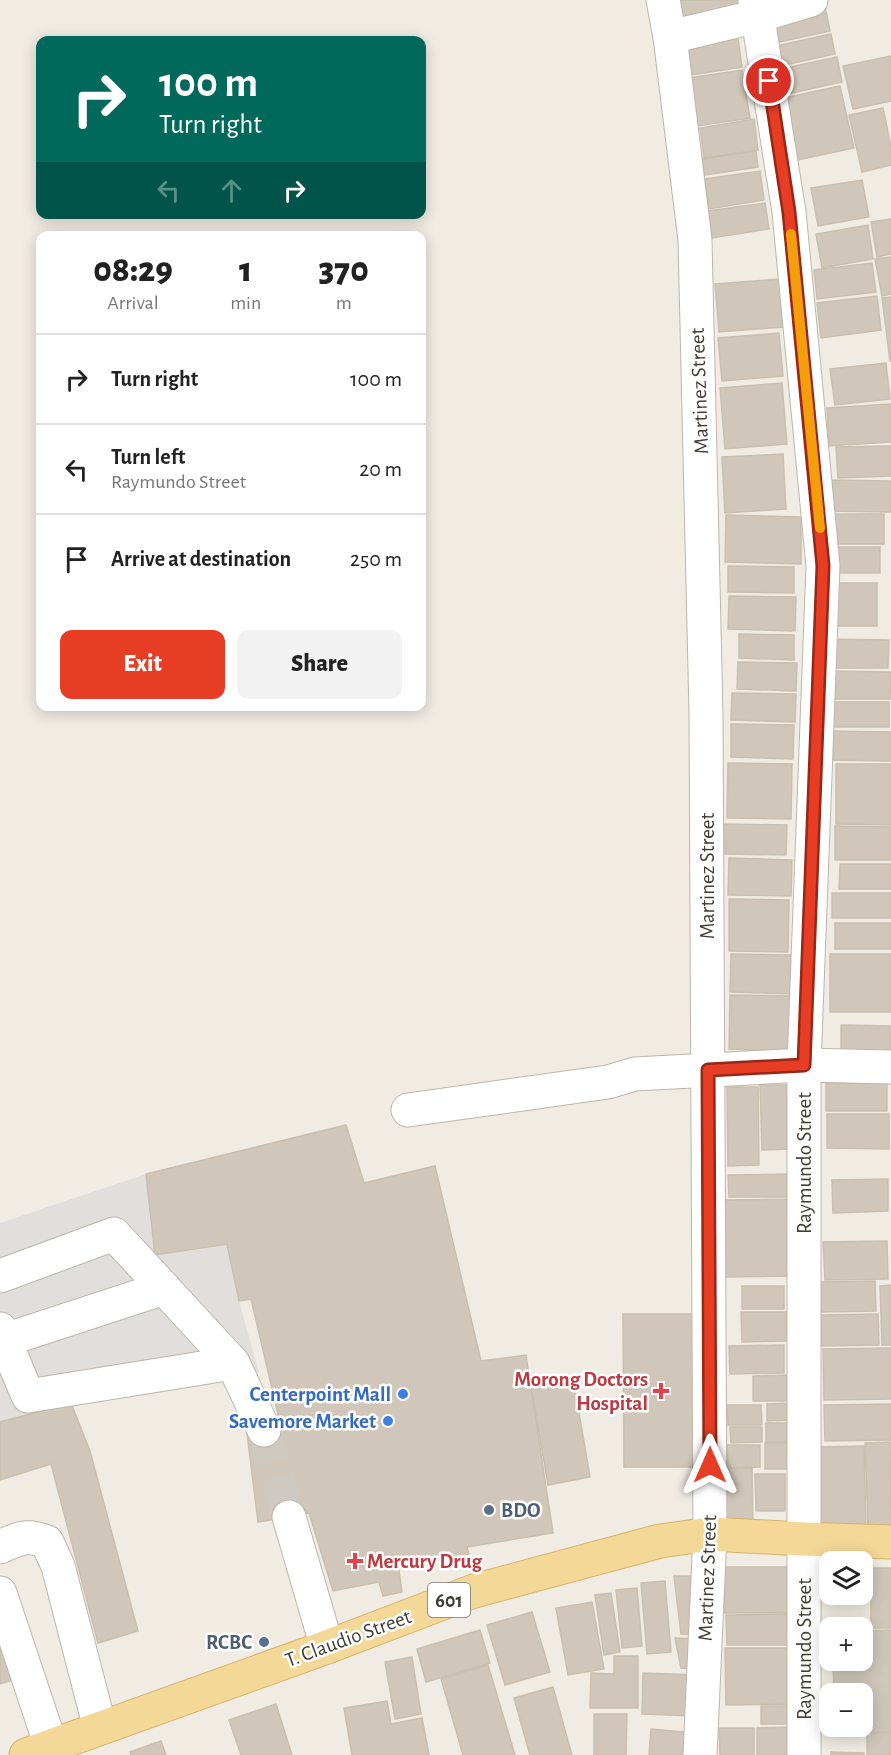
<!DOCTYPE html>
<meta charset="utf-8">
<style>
body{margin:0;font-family:"Alegreya Sans",sans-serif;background:#f2f2f2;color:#222;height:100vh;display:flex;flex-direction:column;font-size:22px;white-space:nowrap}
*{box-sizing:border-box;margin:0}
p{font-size:20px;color:#767676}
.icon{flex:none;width:33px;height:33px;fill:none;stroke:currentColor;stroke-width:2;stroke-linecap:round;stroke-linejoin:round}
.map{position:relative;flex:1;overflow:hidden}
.side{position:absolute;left:36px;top:231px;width:390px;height:480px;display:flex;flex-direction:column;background:#fff;border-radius:12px;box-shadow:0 3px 15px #0003}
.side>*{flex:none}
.top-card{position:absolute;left:36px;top:36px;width:390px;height:183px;border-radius:12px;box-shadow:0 3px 15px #0003;background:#00695c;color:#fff;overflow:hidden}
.fabs{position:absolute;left:819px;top:1551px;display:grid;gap:12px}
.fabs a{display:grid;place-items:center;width:54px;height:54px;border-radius:12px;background:#fff;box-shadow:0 3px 15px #0003;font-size:30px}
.pin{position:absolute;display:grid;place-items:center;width:51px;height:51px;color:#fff;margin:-26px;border:3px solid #fff;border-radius:50%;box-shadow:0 2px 6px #0007}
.me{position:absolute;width:66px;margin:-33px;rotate:0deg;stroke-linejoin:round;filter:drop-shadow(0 0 4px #0008)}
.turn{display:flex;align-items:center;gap:21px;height:126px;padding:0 24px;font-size:27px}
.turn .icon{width:78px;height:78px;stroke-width:2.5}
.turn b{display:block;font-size:42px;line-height:51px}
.lanes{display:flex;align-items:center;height:57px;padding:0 24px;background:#0003;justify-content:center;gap:30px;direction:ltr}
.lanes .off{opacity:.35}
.eta{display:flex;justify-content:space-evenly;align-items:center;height:102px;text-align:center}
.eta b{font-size:36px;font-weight:800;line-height:42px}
.action{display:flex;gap:12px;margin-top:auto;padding:12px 24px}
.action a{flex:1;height:69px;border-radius:12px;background:#e63d24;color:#fff;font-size:24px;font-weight:800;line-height:69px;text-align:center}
.action a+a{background:#f2f2f2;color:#222}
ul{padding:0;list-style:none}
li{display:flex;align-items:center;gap:18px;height:90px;padding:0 24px;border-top:2px solid #e0e0e0}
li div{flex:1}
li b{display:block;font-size:22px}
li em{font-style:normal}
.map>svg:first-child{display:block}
.parking{fill:#e1dedb}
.building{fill:#d0c7ba;stroke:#cabfae;stroke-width:1.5}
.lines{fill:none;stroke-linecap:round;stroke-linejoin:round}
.minor-tunnel{stroke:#cdc9c0;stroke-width:33;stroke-dasharray:33 16;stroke-linecap:butt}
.minor-casing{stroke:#bdb6aa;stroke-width:35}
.major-casing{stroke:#d7b46a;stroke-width:35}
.minor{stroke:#fff;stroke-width:33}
.major{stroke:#f4d898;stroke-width:33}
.route-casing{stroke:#962817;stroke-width:15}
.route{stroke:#e63d24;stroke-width:10}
.slow{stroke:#f59e0b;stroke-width:10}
.health-dot{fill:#e0444e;stroke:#fff;stroke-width:2}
.shop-dot{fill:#3f7fe0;stroke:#fff;stroke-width:2}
.service-dot{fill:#5c6f8a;stroke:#fff;stroke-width:2}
.labels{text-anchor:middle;stroke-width:5;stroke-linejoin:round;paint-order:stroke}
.shield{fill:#fff;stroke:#7a7671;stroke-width:1.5}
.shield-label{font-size:20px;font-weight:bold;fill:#413c34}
.street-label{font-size:21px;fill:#413c34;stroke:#fff}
.health-label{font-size:21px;font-weight:bold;fill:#be3a42;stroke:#fff;text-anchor:end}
.shop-label{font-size:21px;font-weight:bold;fill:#366cbe;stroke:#fff;text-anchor:end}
.service-label{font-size:21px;font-weight:bold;fill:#4e5e75;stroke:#fff;text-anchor:start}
</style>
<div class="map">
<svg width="891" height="1755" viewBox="0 0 891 1755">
<rect width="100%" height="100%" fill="#f0ece3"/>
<polygon class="parking" points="146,1174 227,1244 239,1301 259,1373 150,1384 0,1427 0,1223"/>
<g class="building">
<polygon points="674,0 739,0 741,11 679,25"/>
<polygon points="825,6 830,31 779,42 774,17"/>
<polygon points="831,34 835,54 780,66 776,46"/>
<polygon points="738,37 742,67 691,75 686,44"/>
<polygon points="891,56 891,101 853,109 843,66"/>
<polygon points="837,57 842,82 787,94 781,69"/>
<polygon points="742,70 750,118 697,126 689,78"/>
<polygon points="840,86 854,148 797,160 784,98"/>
<polygon points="883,108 891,147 891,165 862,172 849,115"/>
<polygon points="754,119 758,150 704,158 700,128"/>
<polygon points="756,151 758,167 705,175 702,159"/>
<polygon points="760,171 764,200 709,209 705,179"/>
<polygon points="862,180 869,217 818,226 811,188"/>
<polygon points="765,203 769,229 712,238 708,211"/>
<polygon points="891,219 891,254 877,257 871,222"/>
<polygon points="868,225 873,259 822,268 816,234"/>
<polygon points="891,257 891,294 882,296 875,259"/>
<polygon points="872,263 876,292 817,299 814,270"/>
<polygon points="780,279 784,327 719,332 715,284"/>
<polygon points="877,296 881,330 821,338 817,303"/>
<polygon points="891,297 891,361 890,361 882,298"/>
<polygon points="779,333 783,376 722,381 718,338"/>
<polygon points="886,363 890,399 835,405 830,369"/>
<polygon points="782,383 787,444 725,449 720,388"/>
<polygon points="891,404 891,442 829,446 827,408"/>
<polygon points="891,446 891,476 838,478 836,447"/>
<polygon points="783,454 786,509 725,513 722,457"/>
<polygon points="826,480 891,481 891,512 826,511"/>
<polygon points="826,514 884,514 884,544 827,544"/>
<polygon points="726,515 801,517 801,564 725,562"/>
<rect x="828" y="547" width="52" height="26"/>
<polygon points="728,566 794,567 794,593 728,592"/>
<rect x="830" y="583" width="47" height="43"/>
<polygon points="729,596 796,597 795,631 728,629"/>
<polygon points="739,634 794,635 794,660 739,658"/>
<polygon points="827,639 889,640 888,668 827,668"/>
<polygon points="738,662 797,663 796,691 737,689"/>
<polygon points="828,671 891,672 890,699 827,699"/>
<polygon points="732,693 796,694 795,722 731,720"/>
<rect x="827" y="702" width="62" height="25"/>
<polygon points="731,724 794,725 793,759 731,757"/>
<polygon points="829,731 891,732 891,761 828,760"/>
<polygon points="728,763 792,764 791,819 727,818"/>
<polygon points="836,764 891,764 891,825 836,824"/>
<polygon points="725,824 787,825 786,855 725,854"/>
<polygon points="835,826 891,827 891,860 835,860"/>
<polygon points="729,858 792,860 791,896 728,895"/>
<polygon points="840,864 891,864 891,889 839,889"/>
<rect x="832" y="893" width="59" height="25"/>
<polygon points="729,899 789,900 788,952 729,951"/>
<rect x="835" y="923" width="56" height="26"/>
<polygon points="731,954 793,955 792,994 730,992"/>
<rect x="830" y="954" width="61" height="58"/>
<polygon points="730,995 791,996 790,1051 729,1049"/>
<polygon points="841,1025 890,1026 890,1076 841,1076"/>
<rect x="826" y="1083" width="61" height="28"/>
<polygon points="760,1085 792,1085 793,1149 762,1150"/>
<polygon points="727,1087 758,1087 759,1165 728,1166"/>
<polygon points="827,1114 889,1114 889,1149 827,1148"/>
<polygon points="346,1125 364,1183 435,1166 481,1361 526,1355 553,1533 467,1547 469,1554 398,1563 402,1592 383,1596 379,1582 333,1591 309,1513 258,1522 247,1433 281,1427 251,1299 239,1301 227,1244 155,1255 146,1174"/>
<polygon points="790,1174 791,1197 729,1197 728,1175"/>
<polygon points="888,1179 888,1211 833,1213 832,1180"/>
<polygon points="795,1199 796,1276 723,1277 722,1200"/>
<polygon points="887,1241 888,1279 825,1280 823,1242"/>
<polygon points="875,1281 876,1311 820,1312 819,1282"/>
<polygon points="891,1285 891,1345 882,1345 880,1286"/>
<rect x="742" y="1286" width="42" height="23"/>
<polygon points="741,1312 786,1312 786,1341 742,1342"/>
<polygon points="623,1314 698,1314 699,1467 624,1467"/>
<polygon points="878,1314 879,1345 822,1346 821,1315"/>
<polygon points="784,1345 784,1373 730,1374 729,1346"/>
<polygon points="891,1348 891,1399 824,1400 823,1349"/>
<polygon points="789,1375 790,1401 753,1401 753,1376"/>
<polygon points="573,1378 590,1477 548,1485 531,1386"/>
<polygon points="71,1403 90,1451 138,1631 98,1643 51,1464 0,1480 0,1422"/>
<polygon points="794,1403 795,1420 767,1421 767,1404"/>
<polygon points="891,1404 891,1440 825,1441 824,1405"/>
<polygon points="727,1405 761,1405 762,1425 728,1425"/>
<polygon points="766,1423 791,1423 792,1442 766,1442"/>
<polygon points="730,1427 762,1427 762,1442 731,1443"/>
<polygon points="890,1442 891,1526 868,1527 865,1443"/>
<rect x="765" y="1443" width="26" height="26"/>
<polygon points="727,1445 760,1445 760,1467 728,1468"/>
<polygon points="864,1446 866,1527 820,1528 818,1447"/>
<polygon points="725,1468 752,1468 753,1530 726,1530"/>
<polygon points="755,1474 785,1474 785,1511 756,1511"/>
<polygon points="724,1567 793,1567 793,1613 725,1613"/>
<rect x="871" y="1568" width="20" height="60"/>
<polygon points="674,1576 702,1576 701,1634 681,1634"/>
<polygon points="665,1581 671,1652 647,1654 641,1583"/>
<polygon points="637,1588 642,1646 622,1648 616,1590"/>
<polygon points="611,1593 620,1652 604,1655 595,1595"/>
<polygon points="592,1602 604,1669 568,1675 556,1608"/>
<polygon points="0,1612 22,1677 0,1684"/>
<polygon points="532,1612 550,1672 505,1685 487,1625"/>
<polygon points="796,1614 796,1645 727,1645 726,1615"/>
<polygon points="480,1630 490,1663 426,1682 417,1649"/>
<polygon points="891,1630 891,1732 834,1732 834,1726 862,1726 862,1694 834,1694 833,1660 862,1660 862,1631"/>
<polygon points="675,1638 699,1639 699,1669 681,1668"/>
<polygon points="725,1648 797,1648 797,1704 726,1705"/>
<polygon points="614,1656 638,1656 638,1708 590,1708 591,1673 614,1674"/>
<polygon points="412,1657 421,1714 395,1719 385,1662"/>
<polygon points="488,1665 515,1755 463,1755 441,1679"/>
<polygon points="643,1673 697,1675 696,1716 642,1714"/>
<polygon points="553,1687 572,1755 530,1755 514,1698"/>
<polygon points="387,1701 391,1724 422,1718 429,1755 352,1755 344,1708"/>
<polygon points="276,1704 292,1755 241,1755 229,1720"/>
<rect x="761" y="1706" width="32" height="18"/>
<polygon points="594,1714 627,1714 626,1755 594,1755"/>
<polygon points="794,1727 795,1755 757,1755 757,1728"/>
<polygon points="719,1728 754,1728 754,1755 720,1755"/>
<polygon points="651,1729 694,1733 692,1755 649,1755"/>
<rect x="867" y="1733" width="24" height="22"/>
<polygon points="161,1741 166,1755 131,1755 130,1752"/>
<polygon points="831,1752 864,1753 864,1755 831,1755"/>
</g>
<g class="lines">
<polyline class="minor-tunnel" points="264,1430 289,1517"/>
<defs>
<g id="minor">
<polyline points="663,0 670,37 695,240 706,713 710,1534 700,1755"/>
<polyline points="755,0 789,212 823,566 804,1065 804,1755"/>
<polyline points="670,37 758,16 811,0"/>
<polyline points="408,1110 608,1082 635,1074 804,1065 891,1067"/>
<polyline points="0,1276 114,1234 233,1363 264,1430"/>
<polyline points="0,1329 28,1396 233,1363"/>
<polyline points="5,1340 164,1288"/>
<polyline points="289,1517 327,1647"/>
<path d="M0,1547C19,1538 27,1534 47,1542L58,1566L100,1728"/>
<polyline points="0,1593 51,1746"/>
</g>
<polyline id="major" points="26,1755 327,1647 474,1591 660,1541 710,1534 803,1539 891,1542"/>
</defs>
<use href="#minor" class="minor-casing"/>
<use href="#major" class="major-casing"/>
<use href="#minor" class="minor"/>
<use href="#major" class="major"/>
</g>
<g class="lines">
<defs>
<polyline id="route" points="710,1465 708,1070 804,1065 823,566 789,212 769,81"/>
</defs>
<use href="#route" class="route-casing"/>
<use href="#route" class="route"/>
<polyline class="slow" points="791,234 820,528"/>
</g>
<g class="health-dot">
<path d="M658 1382h6v6h6v6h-6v6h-6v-6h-6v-6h6z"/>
<path d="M352 1552h6v6h6v6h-6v6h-6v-6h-6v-6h6z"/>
</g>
<g class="shop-dot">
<circle cx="403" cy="1394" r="6"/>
<circle cx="388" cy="1421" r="6"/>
</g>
<g class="service-dot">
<circle cx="489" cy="1510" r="6"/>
<circle cx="264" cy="1642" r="6"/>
</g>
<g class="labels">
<rect class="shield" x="428" y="1583" width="42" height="34" rx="4.5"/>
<g class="shield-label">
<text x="449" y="1607">601</text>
</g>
<g class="street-label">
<text transform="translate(699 391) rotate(-92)" y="7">Martinez Street</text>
<text transform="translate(707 876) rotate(-90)" y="7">Martinez Street</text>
<text transform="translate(804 1163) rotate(-90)" y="7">Raymundo Street</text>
<text transform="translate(707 1578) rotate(-88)" y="7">Martinez Street</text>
<text transform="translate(348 1638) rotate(-20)" y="7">T. Claudio Street</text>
<text transform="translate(804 1649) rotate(-90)" y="7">Raymundo Street</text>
</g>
<g class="health-label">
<text x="648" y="1386">Morong Doctors<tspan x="648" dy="24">Hospital</tspan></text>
<text x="367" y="1568" text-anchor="start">Mercury Drug</text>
</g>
<g class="shop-label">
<text x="391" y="1401">Centerpoint Mall</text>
<text x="376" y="1428">Savemore Market</text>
</g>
<g class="service-label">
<text x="501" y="1517">BDO</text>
<text x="252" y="1649" text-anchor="end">RCBC</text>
</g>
</g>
</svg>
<div class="fabs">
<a><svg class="icon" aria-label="layers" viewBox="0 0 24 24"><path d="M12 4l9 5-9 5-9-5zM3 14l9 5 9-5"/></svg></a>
<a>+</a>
<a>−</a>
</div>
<div class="pin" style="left:769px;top:81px;background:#d93025"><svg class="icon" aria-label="arrive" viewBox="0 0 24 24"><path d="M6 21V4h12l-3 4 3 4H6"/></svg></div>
<svg class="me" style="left:710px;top:1465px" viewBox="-20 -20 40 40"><path d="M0-17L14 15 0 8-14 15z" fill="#e63d24" stroke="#fff" stroke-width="4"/></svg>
<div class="top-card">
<div class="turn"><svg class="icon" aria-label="right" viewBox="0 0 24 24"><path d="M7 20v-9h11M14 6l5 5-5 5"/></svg><div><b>100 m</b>Turn right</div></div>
<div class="lanes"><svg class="icon off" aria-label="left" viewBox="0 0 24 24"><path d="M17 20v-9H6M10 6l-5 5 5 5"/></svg><svg class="icon off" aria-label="ahead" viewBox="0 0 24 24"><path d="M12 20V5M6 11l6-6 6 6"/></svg><svg class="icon" aria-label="right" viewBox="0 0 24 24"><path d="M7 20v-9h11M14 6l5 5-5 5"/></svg></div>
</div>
<section class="side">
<div class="eta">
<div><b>08:29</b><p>Arrival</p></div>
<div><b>1</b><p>min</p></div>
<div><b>370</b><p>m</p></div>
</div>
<ul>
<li><svg class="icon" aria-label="right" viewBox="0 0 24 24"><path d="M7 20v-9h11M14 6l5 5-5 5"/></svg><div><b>Turn right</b></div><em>100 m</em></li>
<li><svg class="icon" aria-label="left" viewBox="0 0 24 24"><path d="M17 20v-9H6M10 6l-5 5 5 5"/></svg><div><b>Turn left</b><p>Raymundo Street</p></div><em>20 m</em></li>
<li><svg class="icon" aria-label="arrive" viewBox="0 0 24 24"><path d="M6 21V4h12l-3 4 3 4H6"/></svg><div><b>Arrive at destination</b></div><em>250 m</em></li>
</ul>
<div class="action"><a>Exit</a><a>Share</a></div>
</section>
</div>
